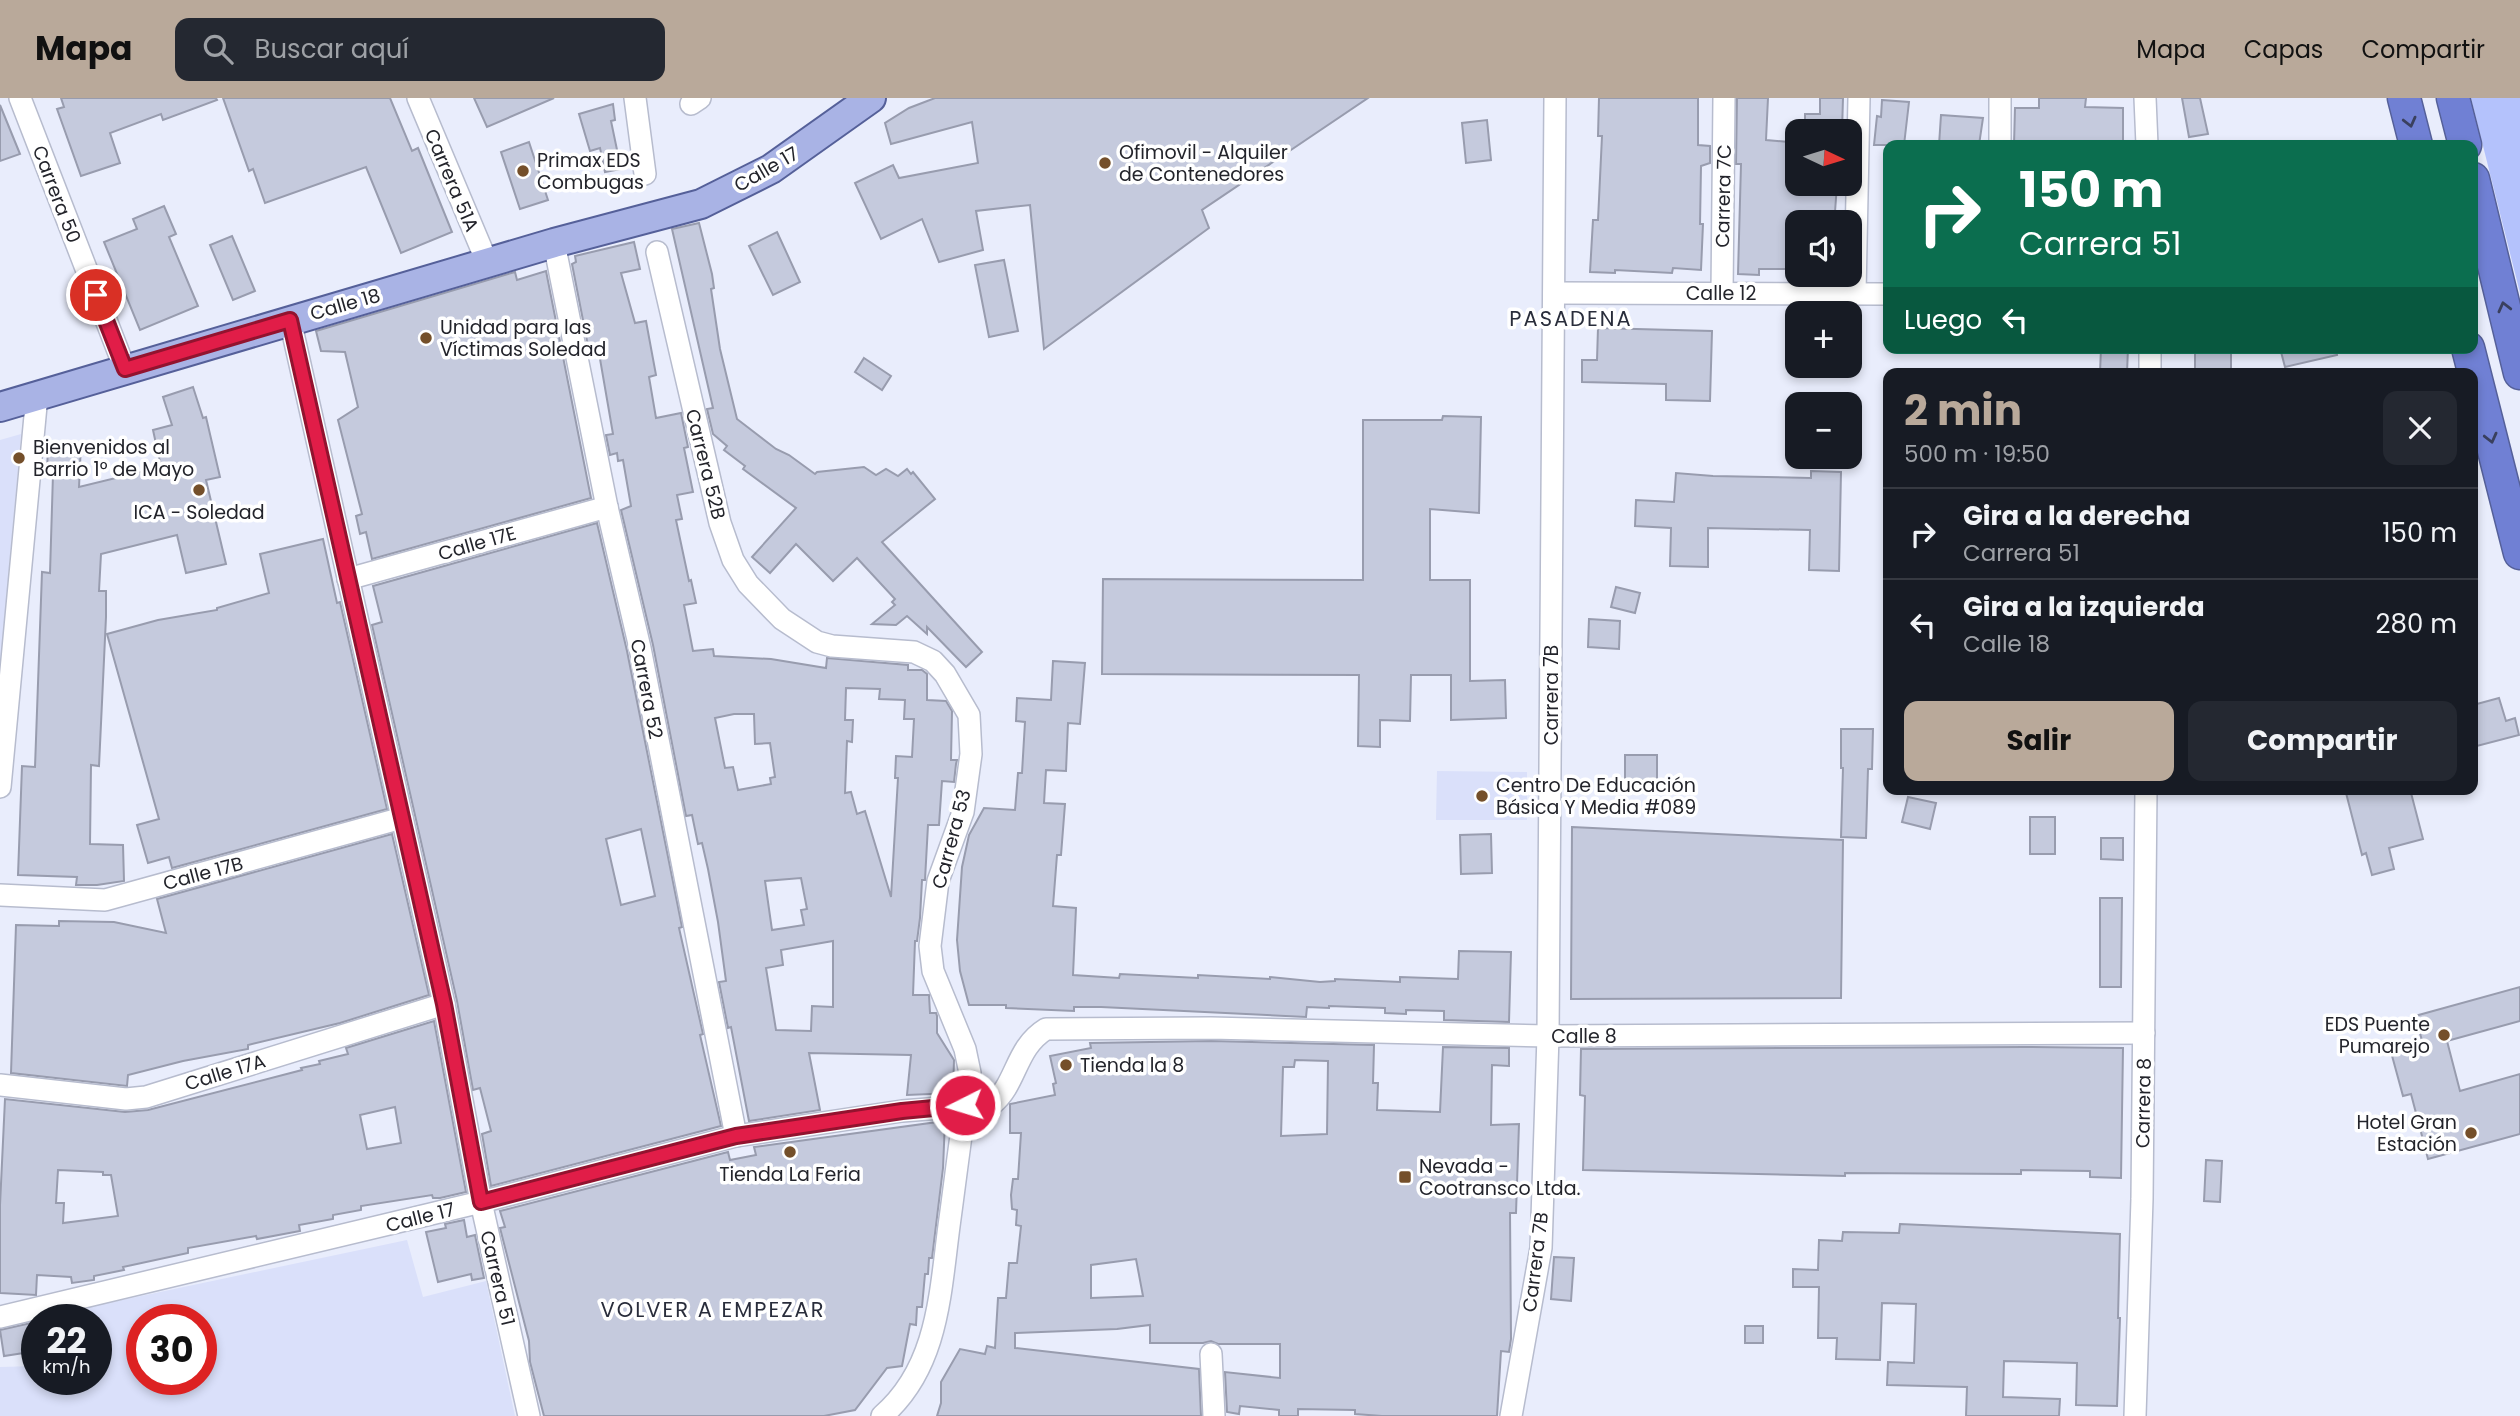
<!DOCTYPE html>
<html lang="es">
<meta charset="utf-8">
<style>
body{margin:0;font-family:Poppins,sans-serif;background:#242831;color:#f1f3f6;height:100vh;display:flex;flex-direction:column;font-size:26px;white-space:nowrap}
*{box-sizing:border-box;margin:0}
p{font-size:23px;color:#9ea1a6}
.icon{flex:none;width:38px;height:38px;fill:none;stroke:currentColor;stroke-width:2;stroke-linecap:round;stroke-linejoin:round}
.map{position:relative;flex:1;overflow:hidden}
.panel{position:absolute;left:1883px;top:270px;width:595px;height:427px;display:flex;flex-direction:column;background:#171b24;border-radius:14px;box-shadow:0 4px 10px #0003}
.panel>*{flex:none}
.hud{position:absolute;left:1883px;top:42px;width:595px;height:214px;border-radius:14px;box-shadow:0 4px 10px #0003;background:#0b6e4f;color:#fff;overflow:hidden}
.needle{width:46px;rotate:94deg}
.controls{position:absolute;left:1785px;top:21px;display:grid;gap:14px}
.controls a{display:grid;place-items:center;width:77px;height:77px;border-radius:14px;background:#171b24;box-shadow:0 4px 10px #0003;font-size:35px}
.speed{position:absolute;left:21px;top:1206px;display:flex;gap:14px;font-size:35px;font-weight:700;text-align:center}
.speed>*{display:grid;place-content:center;width:91px;height:91px;border-radius:50%;background:#171b24;box-shadow:0 4px 10px #0003;line-height:1}
.speed small{font-size:18px;font-weight:400}
.speed .limit{border:10px solid #d22;background:#fff;color:#111}
.pin{position:absolute;display:grid;place-items:center;width:60px;height:60px;color:#fff;margin:-30px;border:4px solid #fff;border-radius:50%;box-shadow:0 2px 7px #0007}
.me{position:absolute;width:77px;margin:-38px;rotate:265deg;stroke-linejoin:round;filter:drop-shadow(0 0 5px #0008)}
.turn{display:flex;align-items:center;gap:24px;height:147px;padding:0 21px;font-size:32px}
.turn .icon{width:91px;height:91px;stroke-width:2.5}
.turn b{display:block;font-size:49px;line-height:60px}
.then{display:flex;align-items:center;height:66px;padding:0 21px;background:#0003;gap:14px;font-size:26px}
.round{display:grid;place-items:center;flex:none;width:74px;height:74px;border-radius:14px;background:#242831}
.headline{display:flex;align-items:center;justify-content:space-between;height:119px;padding:0 21px}
h1{font-size:42px;font-weight:700;line-height:52px;color:#b9a99a}
.cta{display:flex;gap:14px;margin-top:auto;padding:14px 21px}
.cta a{flex:1;height:80px;border-radius:14px;background:#b9a99a;color:#111;font-size:28px;font-weight:700;line-height:80px;text-align:center}
.cta a+a{background:#242831;color:#f1f3f6}
ul{padding:0;list-style:none}
li{display:flex;align-items:center;gap:21px;height:91px;padding:0 21px;border-top:2px solid #363941}
li div{flex:1}
li b{display:block;font-size:26px}
li em{font-style:normal}
header{display:flex;align-items:center;gap:42px;box-sizing:border-box;height:98px;padding:0 35px;background:#b9a99a;color:#111}
header strong{font-size:33px}
nav{display:flex;gap:38px;margin-inline-start:auto;font-size:24px}
.search{width:490px;height:63px;background:#242831;display:flex;align-items:center;gap:18px;box-sizing:border-box;padding:0 24px;border-radius:14px;color:#9ea1a6;font-size:26px}
.map>svg:first-child{display:block}
.built{fill:#dae0fa;fill-rule:evenodd}
.green{fill:#b4c2fc}
.building{fill:#c5cadd;stroke:#989cae;stroke-width:2;fill-rule:evenodd}
.lines{fill:none;stroke-linecap:round;stroke-linejoin:round}
.minor-casing{stroke:#b7bcce;stroke-width:24}
.major-casing{stroke:#556099;stroke-width:32}
.highway-casing{stroke:#556099;stroke-width:35}
.minor{stroke:#fff;stroke-width:21}
.major{stroke:#a9b3e5;stroke-width:28}
.highway{stroke:#7080d4;stroke-width:32}
.oneway{stroke:#3a405e}
.route-casing{stroke:#92132f;stroke-width:18}
.route{stroke:#e11d48;stroke-width:12}
.poi-dot{fill:#744f2a;stroke:#fff;stroke-width:2.5}
.labels{text-anchor:middle;stroke-width:7;stroke-linejoin:round;paint-order:stroke}
.poi-label{font-size:19px;fill:#23242b;stroke:#fff;text-anchor:start}
.street-label{font-size:19px;fill:#23242b;stroke:#fff}
.neighbourhood-label{font-size:21px;letter-spacing:2px;fill:#292d3b;stroke:#fff}
</style>
<header>
<strong>Mapa</strong>
<div class="search"><svg class="icon" aria-label="search" viewBox="0 0 24 24"><circle cx="10" cy="10" r="6"/><path d="M15 15l6 6"/></svg>Buscar aquí</div>
<nav><a>Mapa</a><a>Capas</a><a>Compartir</a></nav>
</header>
<div class="map">
<svg width="2520" height="1318" viewBox="0 0 2520 1318">
<rect width="100%" height="100%" fill="#e9edfc"/>
<g class="built">
<polygon points="21,336 19,360 0,568 0,342"/>
<polygon points="1437,673 1527,674 1527,722 1436,722"/>
<path d="M407,1142L423,1199L486,1183L515,1318H0V1269L37,1268V1281H96V1222L86,1221L89,1209ZM142,1222H201V1281H142Z"/>
</g>
<polygon class="green" points="2471,0 2520,0 2520,195"/>
<g class="building">
<polygon points="61,0 216,0 217,2 163,22 161,16 110,35 120,65 81,78 57,11 64,9"/>
<polygon points="223,0 390,0 412,53 418,50 452,134 401,155 366,69 265,105 253,71 249,73"/>
<polygon points="474,0 554,0 487,29"/>
<polygon points="935,0 1368,0 1202,112 1209,130 1044,251 1030,107 976,113 983,152 939,164 922,121 881,141 855,85 893,67 899,80 978,65 972,24 891,46 885,25 909,10"/>
<polygon points="1599,0 1698,0 1698,47 1710,48 1710,65 1701,68 1700,126 1703,126 1701,172 1673,170 1672,175 1615,172 1615,175 1590,174 1593,122 1598,122 1602,38 1598,38"/>
<polygon points="1737,0 1768,0 1766,42 1789,44 1787,77 1792,77 1792,86 1837,86 1835,114 1805,113 1804,124 1797,124 1797,171 1759,171 1759,177 1738,176 1741,66 1736,66"/>
<polygon points="1820,0 1843,0 1842,33 1805,33 1805,16 1820,16"/>
<polygon points="2039,0 2086,0 2085,9 2123,10 2123,47 2014,47 2015,10 2039,10"/>
<polygon points="2182,0 2200,0 2208,36 2189,39"/>
<polygon points="1882,2 1909,4 1904,47 1874,47 1877,18 1881,19"/>
<polygon points="613,6 615,22 611,23 621,71 605,74 600,50 590,53 579,16"/>
<polygon points="0,7 20,56 0,63"/>
<polygon points="1941,17 1983,20 1979,47 1939,47"/>
<polygon points="1487,22 1491,62 1466,65 1462,25"/>
<polygon points="529,44 548,102 520,111 501,54"/>
<polygon points="164,108 176,136 169,139 198,208 140,232 104,144 137,131 133,121"/>
<polygon points="699,125 712,176 714,190 711,191 720,251 737,321 776,351 789,357 815,376 817,374 864,369 876,377 886,371 898,378 907,371 911,376 913,374 935,401 882,444 982,554 966,569 927,529 927,536 907,518 896,527 872,526 895,507 892,504 895,501 857,460 833,483 796,446 770,475 752,459 796,410 743,371 745,368 724,352 727,348 713,336 707,311 713,310 672,131"/>
<polygon points="777,134 800,184 773,197 749,148"/>
<polygon points="232,138 255,193 233,202 210,147"/>
<path d="M634,144L640,171L621,175L635,225L646,223L656,277L649,279L656,320L681,315L688,349L684,350L693,394L677,397L682,421L676,422L689,483L691,482L696,505L684,507L693,553L713,551L714,558L771,561L826,570L827,560L908,567V572H922L927,576V602L946,603L952,613L951,662H957L956,666L954,684L942,683L939,727H928L925,782H922L920,820L917,843H915L913,897H929L930,915H936L937,918V935L954,962L953,995L907,997L911,957L809,955L820,1012L749,1023L731,929L728,930L719,884L726,883L718,824L708,771L702,745L698,746L692,717L686,718L653,547L621,412L631,408L623,362L618,363L617,355L610,357L606,337L613,336L599,255L590,258L572,166L576,164L575,158ZM846,590L880,591L879,601L905,602L904,621H914L912,659L896,658L895,680H898L891,799L865,713L857,716L851,694L845,695L847,643L852,644L853,622H845ZM734,616H754L755,646L770,645L775,679L770,680L771,686L738,692L733,669L725,670L715,620ZM801,780L807,811L801,812L804,827L772,832L765,783ZM833,843V909L812,908L811,933L776,932L766,870L783,867L781,852Z"/>
<polygon points="1004,162 1018,233 989,239 975,167"/>
<polygon points="546,173 591,400 372,461 366,434 360,436 356,418 362,416 338,322 358,309 345,254 321,253 316,233 515,174 517,182"/>
<polygon points="1598,230 1712,233 1710,303 1666,302 1666,286 1582,284 1582,262 1597,262"/>
<polygon points="2101,250 2128,250 2127,275 2100,275"/>
<rect x="2195" y="250" width="36" height="25"/>
<polygon points="2280,250 2336,250 2337,257 2285,269"/>
<polygon points="864,260 891,278 882,292 855,274"/>
<polygon points="193,289 203,320 206,319 220,379 206,382 226,466 186,475 177,437 101,456 99,493 106,493 106,519 99,668 91,667 90,746 123,747 124,783 97,787 76,787 77,779 18,777 22,668 35,669 42,474 50,475 53,376 47,376 48,345 81,346 79,389 161,369 153,332 172,327 163,299"/>
<polygon points="1443,318 1481,319 1479,415 1430,411 1430,482 1470,482 1470,583 1505,582 1506,620 1451,622 1451,577 1411,577 1410,623 1380,622 1380,649 1358,648 1359,577 1102,576 1103,481 1363,482 1363,322 1442,322"/>
<polygon points="1811,373 1841,374 1839,473 1809,472 1810,432 1708,430 1708,469 1670,468 1671,430 1635,428 1636,402 1674,404 1676,375 1713,378 1811,380"/>
<path d="M597,425L627,553L682,829L679,830L703,936L700,937L721,1028L491,1088L482,1036L491,1033L480,990L473,992L457,903L372,527L382,524L373,488ZM641,731L655,798L621,807L606,741Z"/>
<polygon points="323,441 337,505 340,504 387,711 172,770 169,759 148,765 137,727 159,721 107,536 158,522 217,512 217,510 269,495 260,456"/>
<polygon points="1616,489 1640,495 1635,515 1611,509"/>
<polygon points="1589,521 1620,523 1619,551 1588,549"/>
<polygon points="1053,563 1085,565 1080,626 1068,625 1066,673 1046,672 1044,705 1065,706 1061,757 1057,757 1053,808 1076,810 1073,877 1119,880 1120,876 1198,880 1198,877 1270,881 1270,879 1320,884 1335,883 1335,881 1400,884 1400,879 1458,881 1459,853 1511,854 1509,924 1444,922 1444,913 1406,912 1406,916 1385,915 1385,910 1329,908 1329,910 1307,909 1306,919 1101,909 1074,909 1074,913 1006,910 1006,907 969,907 960,873 957,842 962,769 969,737 984,710 1015,712 1018,675 1022,675 1025,624 1016,623 1017,600 1051,602"/>
<polygon points="2499,600 2506,623 2515,620 2519,637 2473,649 2473,607"/>
<polygon points="1841,631 1873,631 1872,671 1868,671 1866,740 1841,739 1843,670 1841,670"/>
<rect x="1625" y="657" width="32" height="25"/>
<polygon points="2345,691 2410,691 2423,741 2389,750 2394,771 2372,777 2366,755 2362,757"/>
<polygon points="1908,699 1936,705 1930,731 1902,724"/>
<rect x="2030" y="719" width="25" height="37"/>
<polygon points="1572,729 1843,742 1841,900 1571,901"/>
<polygon points="392,736 429,897 340,925 248,947 248,951 183,963 128,977 127,988 11,975 16,827 59,828 59,823 114,824 166,835 157,801"/>
<polygon points="1491,736 1492,775 1461,776 1460,737"/>
<polygon points="2101,740 2123,740 2123,762 2101,761"/>
<polygon points="2100,800 2122,800 2121,889 2100,889"/>
<polygon points="2520,889 2520,923 2447,943 2460,993 2520,976 2520,1036 2428,1061 2411,996 2403,998 2391,954 2423,946 2415,918"/>
<path d="M434,923L466,1094L440,1100H433L432,1097L361,1108V1112L333,1117V1121L299,1127L300,1133L257,1141L256,1138L188,1150V1155L123,1169L124,1172L94,1178V1182L72,1185L71,1179L37,1177L36,1197L0,1195V1107L5,1001L125,1014L148,1012L302,972L301,970L320,966L319,963L348,956L346,950ZM395,1009L401,1045L367,1051L360,1017ZM58,1072L103,1074V1077H111L118,1118L63,1125L64,1105H56Z"/>
<path d="M1211,943L1374,947L1373,985H1378L1377,1012L1440,1014L1443,949L1509,950V968L1492,967L1491,1027L1519,1026L1516,1115H1510L1511,1241L1509,1254L1501,1253L1497,1318H1382L1355,1316V1312L1298,1311V1318H1279V1312L1240,1308L1239,1316L1227,1314L1225,1274L1280,1280V1246H1218L1211,1243L1203,1245H1150V1227L1117,1231L1015,1235V1250L1199,1271L1201,1318H937L941,1305V1284L960,1251L985,1256L987,1248L995,1250L998,1200H1006L1009,1165H1017L1021,1128L1016,1127L1017,1112L1012,1111L1011,1097L1013,1081H1018L1021,1035H1010V1006L1055,997L1053,986L1056,985L1050,958L1091,950L1090,945ZM1295,962L1328,963L1327,1036L1281,1038L1283,969H1294ZM1136,1161L1143,1198L1091,1200V1167Z"/>
<polygon points="2026,949 2123,950 2121,1080 2090,1079 2090,1073 2021,1072 2021,1076 1845,1075 1845,1078 1583,1072 1585,998 1580,997 1581,951"/>
<polygon points="945,1023 943,1070 932,1160 929,1160 928,1176 925,1176 922,1209 917,1209 916,1227 910,1226 902,1268 887,1270 855,1312 824,1318 544,1318 530,1264 529,1243 500,1130 505,1129 500,1113 728,1054 730,1062 756,1057 754,1049"/>
<polygon points="2206,1062 2222,1063 2220,1104 2204,1103"/>
<polygon points="464,1122 467,1139 475,1137 484,1180 472,1182 471,1176 438,1184 426,1134 446,1130 445,1126"/>
<polygon points="1900,1126 2120,1136 2118,1220 2120,1220 2117,1308 2076,1307 2077,1265 2004,1263 2003,1299 2060,1301 2059,1318 1966,1318 1967,1289 1887,1287 1888,1264 1914,1265 1916,1206 1882,1205 1880,1262 1836,1261 1837,1240 1818,1240 1819,1189 1793,1189 1793,1171 1818,1172 1819,1142 1842,1143 1843,1134 1899,1135"/>
<polygon points="1554,1159 1574,1160 1571,1203 1551,1201"/>
<polygon points="31,1225 37,1225 37,1253 4,1258 0,1232"/>
<rect x="1745" y="1228" width="18" height="17"/>
</g>
<g class="lines">
<defs>
<g id="minor">
<polyline points="20,0 125,271"/>
<polyline points="418,0 487,164"/>
<polyline points="635,0 645,76"/>
<polyline points="2000,0 2000,47"/>
<polyline points="2145,0 2147,47"/>
<polyline points="691,6 700,0"/>
<polyline points="554,145 607,409 640,550 736,1038"/>
<path d="M657,154L720,425L733,462L748,486L782,521L817,544L832,548L914,554L933,563L945,576L969,617L971,656L963,714L938,783L930,848L933,873L965,951L970,975C962,1026 956,1077 949,1128C940,1196 938,1270 882,1318"/>
<polyline points="1554,195 1888,196"/>
<polyline points="1722,195 1724,0"/>
<polyline points="1855,195 1859,0"/>
<polyline points="290,222 444,906 481,1104 529,1318"/>
<polyline points="2150,275 2150,250"/>
<polyline points="348,481 607,409"/>
<polyline points="0,689 37,297"/>
<polyline points="0,797 105,802 402,720"/>
<polyline points="0,987 126,1001 146,999 444,906"/>
<path d="M0,1219L481,1104L736,1038L902,1013L992,1006C1017,986 1015,950 1046,931L1211,930L1548,938L2144,935"/>
<polyline points="1211,1256 1214,1318"/>
<polyline points="1511,1318 1541,1150 1548,938 1555,0"/>
<polyline points="2135,1318 2142,1101 2146,691"/>
</g>
<polyline id="major" points="0,309 554,145 701,106 771,71 871,0"/>
<g id="highway">
<polyline points="2404,0 2416,47"/>
<polyline points="2453,0 2465,47"/>
<polyline points="2473,81 2520,275"/>
<polyline points="2468,250 2520,455"/>
</g>
</defs>
<use href="#minor" class="minor-casing"/>
<use href="#major" class="major-casing"/>
<use href="#highway" class="highway-casing"/>
<use href="#minor" class="minor"/>
<use href="#major" class="major"/>
<use href="#highway" class="highway"/>
</g>
<defs><path id="oneway-chevron" d="M-2-3.5L2.5 0L-2 3.5" fill="none" stroke-width="1.6" stroke-linecap="round" stroke-linejoin="round" transform="scale(1.75)"/></defs>
<g class="oneway">
<use href="#oneway-chevron" transform="translate(2410 24) rotate(76)"/>
<use href="#oneway-chevron" transform="translate(2504 209) rotate(-104)"/>
<use href="#oneway-chevron" transform="translate(2491 340) rotate(76)"/>
</g>
<g class="lines">
<defs>
<polyline id="route" points="96,197 125,271 290,222 444,906 481,1104 736,1038 902,1013 965,1007"/>
</defs>
<use href="#route" class="route-casing"/>
<use href="#route" class="route"/>
</g>
<g class="poi-dot">
<circle cx="1105" cy="65" r="7"/>
<circle cx="523" cy="73" r="7"/>
<circle cx="426" cy="240" r="7"/>
<circle cx="19" cy="360" r="7"/>
<circle cx="199" cy="392" r="7"/>
<circle cx="1482" cy="698" r="7"/>
<circle cx="2444" cy="937" r="7"/>
<circle cx="1066" cy="967" r="7"/>
<circle cx="2471" cy="1035" r="7"/>
<circle cx="790" cy="1054" r="7"/>
<rect x="1398" y="1072" width="14" height="14" rx="3.5"/>
</g>
<g class="labels">
<g class="poi-label">
<text x="1119" y="61">Ofimovil - Alquiler<tspan x="1119" dy="22">de Contenedores</tspan></text>
<text x="537" y="69">Primax EDS<tspan x="537" dy="22">Combugas</tspan></text>
<text x="440" y="236">Unidad para las<tspan x="440" dy="22">Víctimas Soledad</tspan></text>
<text x="33" y="356">Bienvenidos al<tspan x="33" dy="22">Barrio 1° de Mayo</tspan></text>
<text x="199" y="421" text-anchor="middle">ICA - Soledad</text>
<text x="1496" y="694">Centro De Educación<tspan x="1496" dy="22">Básica Y Media #089</tspan></text>
<text x="2430" y="933" text-anchor="end">EDS Puente<tspan x="2430" dy="22">Pumarejo</tspan></text>
<text x="1080" y="974">Tienda la 8</text>
<text x="2457" y="1031" text-anchor="end">Hotel Gran<tspan x="2457" dy="22">Estación</tspan></text>
<text x="1419" y="1075">Nevada -<tspan x="1419" dy="22">Cootransco Ltda.</tspan></text>
<text x="790" y="1083" text-anchor="middle">Tienda La Feria</text>
</g>
<g class="street-label">
<text transform="translate(766 71) rotate(-30)" y="7">Calle 17</text>
<text transform="translate(452 82) rotate(67)" y="7">Carrera 51A</text>
<text transform="translate(57 96) rotate(69)" y="7">Carrera 50</text>
<text transform="translate(1723 98) rotate(-89)" y="7">Carrera 7C</text>
<text x="1721" y="202">Calle 12</text>
<text transform="translate(345 206) rotate(-16)" y="7">Calle 18</text>
<text transform="translate(706 366) rotate(76)" y="7">Carrera 52B</text>
<text transform="translate(477 445) rotate(-16)" y="7">Calle 17E</text>
<text transform="translate(647 591) rotate(79)" y="7">Carrera 52</text>
<text transform="translate(1551 597) rotate(-90)" y="7">Carrera 7B</text>
<text transform="translate(951 741) rotate(-75)" y="7">Carrera 53</text>
<text transform="translate(203 775) rotate(-15)" y="7">Calle 17B</text>
<text x="1584" y="945">Calle 8</text>
<text transform="translate(225 974) rotate(-17)" y="7">Calle 17A</text>
<text transform="translate(2143 1005) rotate(-89)" y="7">Carrera 8</text>
<text transform="translate(420 1119) rotate(-14)" y="7">Calle 17</text>
<text transform="translate(1535 1164) rotate(-83)" y="7">Carrera 7B</text>
<text transform="translate(498 1180) rotate(77)" y="7">Carrera 51</text>
</g>
<g class="neighbourhood-label">
<text x="1571" y="228">PASADENA</text>
<text x="713" y="1219">VOLVER A EMPEZAR</text>
</g>
</g>
</svg>
<div class="controls">
<a><svg class="needle" viewBox="-14 -14 28 28"><path d="M0-13l5 13h-10z" fill="#e53935"/><path d="M0 13l5-13h-10z" fill="#9ea1a6"/></svg></a>
<a><svg class="icon" aria-label="sound" viewBox="0 0 24 24"><path d="M4 9h4l5-4v14l-5-4H4zM17 9q2 3 0 6"/></svg></a>
<a>+</a>
<a>−</a>
</div>
<div class="speed"><div>22<small>km/h</small></div><div class="limit">30</div></div>
<div class="pin" style="left:96px;top:197px;background:#d93025"><svg class="icon" aria-label="arrive" viewBox="0 0 24 24"><path d="M6 21V4h12l-3 4 3 4H6"/></svg></div>
<svg class="me" style="left:965px;top:1007px" viewBox="-20 -20 40 40"><circle r="17" fill="#e11d48" stroke="#fff" stroke-width="3"/><path d="M0-11L8 9 0 5-8 9z" fill="#fff"/></svg>
<div class="hud">
<div class="turn"><svg class="icon" aria-label="right" viewBox="0 0 24 24"><path d="M7 20v-9h11M14 6l5 5-5 5"/></svg><div><b>150 m</b>Carrera 51</div></div>
<div class="then">Luego<svg class="icon" aria-label="left" viewBox="0 0 24 24"><path d="M17 20v-9H6M10 6l-5 5 5 5"/></svg></div>
</div>
<section class="panel">
<div class="headline"><div><h1>2 min</h1><p>500 m · 19:50</p></div><a class="round"><svg class="icon" aria-label="close" viewBox="0 0 24 24"><path d="M6 6l12 12M18 6L6 18"/></svg></a></div>
<ul>
<li><svg class="icon" aria-label="right" viewBox="0 0 24 24"><path d="M7 20v-9h11M14 6l5 5-5 5"/></svg><div><b>Gira a la derecha</b><p>Carrera 51</p></div><em>150 m</em></li>
<li><svg class="icon" aria-label="left" viewBox="0 0 24 24"><path d="M17 20v-9H6M10 6l-5 5 5 5"/></svg><div><b>Gira a la izquierda</b><p>Calle 18</p></div><em>280 m</em></li>
</ul>
<div class="cta"><a>Salir</a><a>Compartir</a></div>
</section>
</div>
